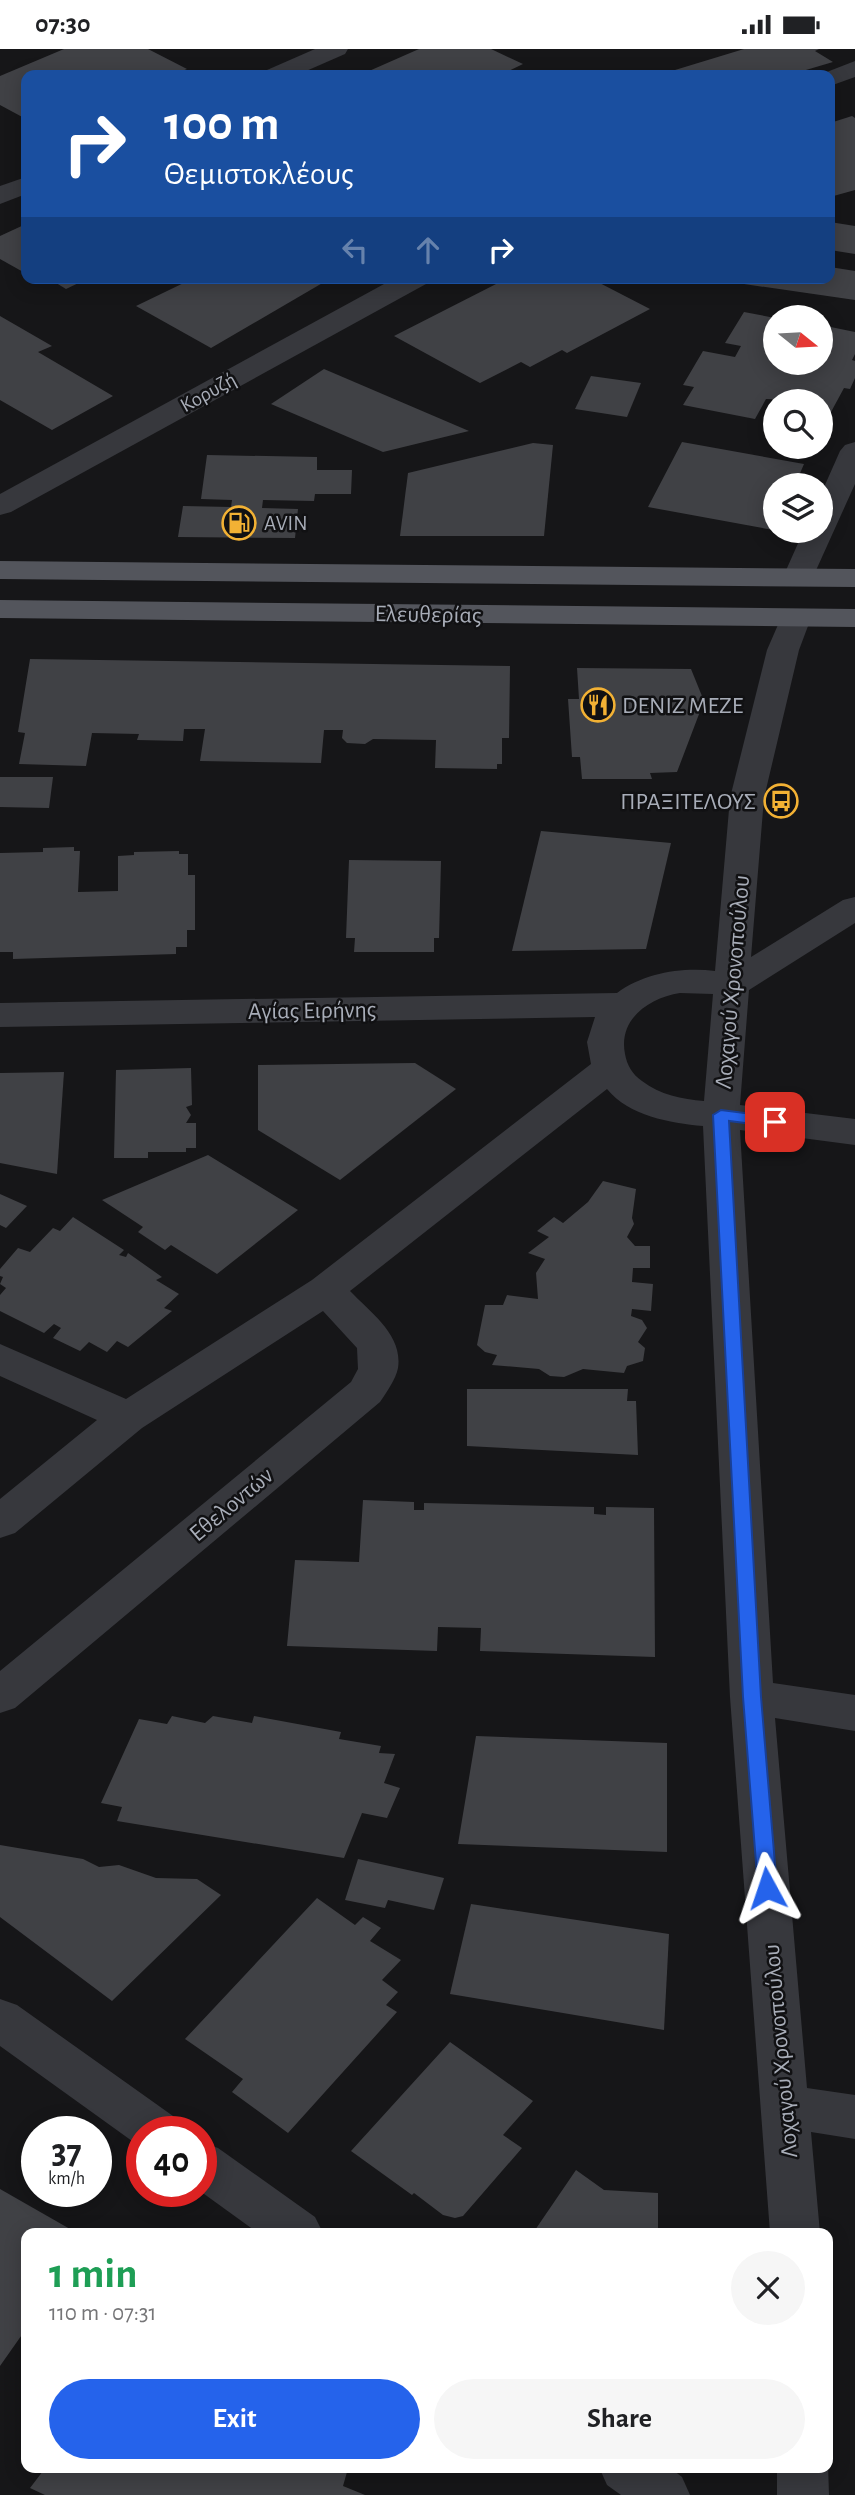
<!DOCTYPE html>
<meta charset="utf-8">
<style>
body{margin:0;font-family:"Alegreya Sans",sans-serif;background:#f6f6f6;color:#202124;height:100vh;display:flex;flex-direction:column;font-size:26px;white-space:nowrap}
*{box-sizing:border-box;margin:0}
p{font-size:23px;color:#757577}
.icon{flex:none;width:38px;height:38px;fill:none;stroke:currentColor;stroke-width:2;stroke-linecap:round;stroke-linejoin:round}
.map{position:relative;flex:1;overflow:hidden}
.details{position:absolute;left:21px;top:2179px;width:812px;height:245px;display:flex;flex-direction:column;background:#fff;border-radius:14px;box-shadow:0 4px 18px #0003}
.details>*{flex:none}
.guide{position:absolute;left:21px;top:21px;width:814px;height:214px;border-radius:14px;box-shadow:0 4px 18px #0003;background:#1a4fa0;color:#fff;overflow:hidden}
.needle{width:46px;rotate:108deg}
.tools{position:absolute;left:763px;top:256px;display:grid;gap:14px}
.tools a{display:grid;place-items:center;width:70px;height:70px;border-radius:50%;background:#fff;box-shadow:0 4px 18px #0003;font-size:35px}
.speed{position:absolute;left:21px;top:2067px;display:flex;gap:14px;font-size:35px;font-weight:700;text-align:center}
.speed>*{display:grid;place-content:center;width:91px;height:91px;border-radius:50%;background:#fff;box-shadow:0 4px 18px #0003;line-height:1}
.speed small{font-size:18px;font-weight:400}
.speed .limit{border:10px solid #d22;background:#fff;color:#111}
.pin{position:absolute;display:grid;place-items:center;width:60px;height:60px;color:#fff;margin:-30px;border-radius:14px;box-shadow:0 4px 10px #0006}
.me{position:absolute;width:77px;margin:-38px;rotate:355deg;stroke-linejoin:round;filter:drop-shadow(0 0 5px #0008)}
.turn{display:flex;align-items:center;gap:24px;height:147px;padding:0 28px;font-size:32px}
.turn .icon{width:91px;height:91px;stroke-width:2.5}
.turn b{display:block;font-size:49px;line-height:60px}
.lanes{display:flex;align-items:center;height:66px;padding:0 28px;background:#0003;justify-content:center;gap:35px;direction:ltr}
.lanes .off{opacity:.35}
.round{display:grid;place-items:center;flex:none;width:74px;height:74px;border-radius:37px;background:#f6f6f6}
.headline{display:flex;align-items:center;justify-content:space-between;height:119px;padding:0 28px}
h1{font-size:42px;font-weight:700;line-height:52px;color:#1e9e55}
.button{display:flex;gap:14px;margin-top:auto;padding:14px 28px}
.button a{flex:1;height:80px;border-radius:42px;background:#2563eb;color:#fff;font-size:28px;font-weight:700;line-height:80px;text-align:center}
.button a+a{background:#f6f6f6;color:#202124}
.status{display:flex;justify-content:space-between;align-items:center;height:49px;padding:0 35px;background:#fff;direction:ltr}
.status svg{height:19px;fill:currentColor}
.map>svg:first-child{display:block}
.building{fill:#404145}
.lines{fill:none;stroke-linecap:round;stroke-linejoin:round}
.minor{fill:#37383d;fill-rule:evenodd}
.major{fill:#53555c;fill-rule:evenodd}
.route{fill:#2563eb;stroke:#184099;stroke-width:2}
.labels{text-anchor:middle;stroke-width:5;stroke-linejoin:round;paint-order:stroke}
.far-street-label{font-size:21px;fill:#a8adb8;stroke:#111113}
.far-poi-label{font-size:21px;fill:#a8adb8;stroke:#111113;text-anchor:start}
.street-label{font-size:24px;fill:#a8adb8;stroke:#111113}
.poi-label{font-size:24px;fill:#a8adb8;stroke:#111113;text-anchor:start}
</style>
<div class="status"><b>07:30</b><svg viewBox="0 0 49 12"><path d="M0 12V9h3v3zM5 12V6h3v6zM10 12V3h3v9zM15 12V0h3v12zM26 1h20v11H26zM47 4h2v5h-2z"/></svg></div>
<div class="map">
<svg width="855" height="2446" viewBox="0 0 855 2446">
<rect width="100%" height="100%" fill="#161618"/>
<g class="building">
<polygon points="64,0 148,0 187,20 172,26 26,26 26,70 0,56 0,27"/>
<polygon points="419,0 491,0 523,15 500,26 360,26"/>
<polygon points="744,0 819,0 815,2 833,13 789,26 682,26 675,21"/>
<polygon points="852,67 855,69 855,141 830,148 830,74"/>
<polygon points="830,173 855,177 855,205 830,201"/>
<polygon points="26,175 26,223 25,224 0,210 0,187"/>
<polygon points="830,218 855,222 855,251 744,235 747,229 830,229"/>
<polygon points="48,229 89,229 66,240"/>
<polygon points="194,229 331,229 211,299 136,257"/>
<polygon points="490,229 590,229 650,260 567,304 562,301 530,318 521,313 480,334 394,287 498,234"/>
<polygon points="744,263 775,269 775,313 821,313 821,276 855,283 855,305 852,311 855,312 855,329 850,340 844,339 831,363 821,361 821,352 766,350 755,370 683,356 694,338 683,336 703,302 735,308 741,297 725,294"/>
<polygon points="0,267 52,297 38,303 113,347 52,381 0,351"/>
<polygon points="324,320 469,382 383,403 271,355"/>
<polygon points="591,327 641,334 627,368 575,360"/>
<polygon points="682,393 804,415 795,436 775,436 773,481 648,458"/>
<polygon points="533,394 553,396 544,487 400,487 408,424"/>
<polygon points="207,406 317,408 317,421 352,421 351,445 315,445 314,452 263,451 262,459 298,460 295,489 178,488 183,457 231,458 232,451 201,450"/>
<polygon points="30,610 510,617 509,689 502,689 502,715 497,715 497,720 435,719 436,691 373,690 365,695 347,694 342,689 343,681 324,681 321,714 200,712 205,680 184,680 183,692 137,691 139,685 92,684 86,717 19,715 25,684 18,683"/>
<polygon points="577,619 691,620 704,652 677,723 650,724 652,730 582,730 580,708 572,708 568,650 579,650"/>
<polygon points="0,728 53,728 49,759 0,758"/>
<polygon points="541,782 671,794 646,900 512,902"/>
<polygon points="74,798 74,802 80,802 78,843 118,842 118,807 134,806 134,803 179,802 179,805 188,805 188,826 195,826 195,881 187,881 187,898 176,898 176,905 13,910 13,903 0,903 0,804 43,803 43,799"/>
<polygon points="349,811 441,812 439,889 434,889 434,903 354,903 355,889 346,889"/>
<polygon points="415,1014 456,1040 340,1131 258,1081 258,1016"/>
<polygon points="191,1019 192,1056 186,1058 191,1066 186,1074 196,1074 196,1099 186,1099 186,1103 148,1103 148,1109 114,1109 116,1021"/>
<polygon points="64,1023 57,1125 0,1114 0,1024"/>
<polygon points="208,1106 298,1161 217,1225 171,1196 165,1201 138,1183 143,1178 102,1151"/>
<polygon points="603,1132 636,1140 632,1169 634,1175 627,1188 635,1197 650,1197 650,1219 633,1219 632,1233 653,1235 651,1262 632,1260 631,1267 642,1271 647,1279 638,1293 645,1299 643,1312 627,1317 624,1324 583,1320 564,1328 550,1327 539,1320 492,1316 497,1306 485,1303 477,1296 485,1256 503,1256 507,1246 538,1250 536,1224 545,1210 528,1204 549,1188 537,1182 554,1168 563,1174 588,1153"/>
<polygon points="0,1145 27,1157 6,1179 0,1176"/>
<polygon points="73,1168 124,1201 119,1206 126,1208 128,1204 162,1228 156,1231 179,1245 164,1259 172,1262 128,1298 117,1292 107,1303 89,1293 80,1302 53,1289 61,1279 54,1275 44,1284 0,1262 0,1246 6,1239 0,1235 3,1228 0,1227 0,1220 18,1199 30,1203 53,1179 60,1182"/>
<polygon points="467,1340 628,1340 627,1352 636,1352 638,1406 467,1397"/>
<polygon points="363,1451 414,1453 414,1461 424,1461 424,1454 594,1458 594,1465 606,1466 606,1458 654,1459 655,1608 480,1602 481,1579 438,1578 437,1602 287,1597 295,1511 359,1513"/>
<polygon points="172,1667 205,1674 213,1667 252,1674 254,1667 341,1683 339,1690 381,1697 379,1704 395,1705 384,1734 400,1739 387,1769 362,1764 344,1809 117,1772 122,1758 101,1754 139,1670 167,1675"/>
<polygon points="476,1687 667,1694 667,1803 458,1795"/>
<polygon points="0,1796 83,1810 99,1818 119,1816 156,1829 197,1830 221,1846 112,1952 0,1868"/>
<polygon points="358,1810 444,1829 434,1861 388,1851 385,1859 345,1851"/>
<polygon points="317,1849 355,1876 363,1868 381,1879 370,1892 401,1911 382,1931 398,1943 386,1956 397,1963 288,2084 232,2043 243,2030 185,1990"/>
<polygon points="471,1855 669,1885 664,1981 450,1945"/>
<polygon points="450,1993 533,2052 503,2086 522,2099 463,2167 455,2169 443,2166 414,2144 412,2146 351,2102"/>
<polygon points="576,2121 604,2141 658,2144 658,2184 533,2184"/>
<polygon points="0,2140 77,2184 26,2184 26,2280 0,2317"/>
<polygon points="46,2418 341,2418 347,2423 343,2437 365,2446 45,2446 30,2439"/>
</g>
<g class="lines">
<g class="minor">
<polygon points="315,0 348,0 345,5 297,26 263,26 267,21"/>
<polygon points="855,12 855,28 830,37 830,26 819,26"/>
<polygon points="26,128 26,145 0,155 0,137"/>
<polygon points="395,229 429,229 426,235 11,463 0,466 0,445"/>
<polygon points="855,393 855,435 813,528 809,535 798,537 787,535 783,528 804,481 821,481 821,445 840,402 845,396"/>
<path d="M795,560L806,562L811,569L799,601L764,749L751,908L843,851L855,848V874L749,941L740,1056L855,1070V1096L740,1081L773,1634L855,1646V1682L775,1669L807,2039L855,2046V2090L811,2083L820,2184H770L730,1648L703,1077C670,1074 629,1067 607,1040L350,1242C371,1264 403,1286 398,1319C396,1330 386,1344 380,1353L15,1659L0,1664V1622L351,1333L358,1320L357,1299L323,1262L142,1379L15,1484L0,1489V1450L97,1371L0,1327V1295L126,1350L312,1231L591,1015L587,993L595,968L0,978V954L617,944C644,924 682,918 715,922L730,749L767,601L784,562ZM680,944L713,945L704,1052C682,1050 660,1046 642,1032C632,1025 627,1016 625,1005C618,970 649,949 680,944Z"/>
<polygon points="0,1950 17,1956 173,2067 180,2082 142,2082 142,2098 139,2097 0,1997"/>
<polygon points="201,2093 218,2099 315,2168 323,2184 258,2184 200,2142"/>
<polygon points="828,2415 829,2446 777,2446 777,2418 828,2418"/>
<polygon points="599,2418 669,2418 682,2428 690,2446 621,2446 607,2436"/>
</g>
<g class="major">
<polygon points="0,512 855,520 855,538 0,530"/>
<polygon points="0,551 855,560 855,578 0,569"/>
</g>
</g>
<polygon class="route" points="721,1061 775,1068 782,1073 775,1078 729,1072 761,1648 777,1839 774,1845 767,1847 761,1845 758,1839 743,1648 713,1066"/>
<defs>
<symbol id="fuel-ring" viewBox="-11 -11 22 22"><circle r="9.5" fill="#111113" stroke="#f2b134" stroke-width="1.5"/><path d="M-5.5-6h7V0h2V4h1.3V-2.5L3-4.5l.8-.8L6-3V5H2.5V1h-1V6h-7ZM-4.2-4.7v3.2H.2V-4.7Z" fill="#f2b134"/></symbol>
<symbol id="restaurant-ring" viewBox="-11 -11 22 22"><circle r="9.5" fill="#111113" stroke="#f2b134" stroke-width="1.5"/><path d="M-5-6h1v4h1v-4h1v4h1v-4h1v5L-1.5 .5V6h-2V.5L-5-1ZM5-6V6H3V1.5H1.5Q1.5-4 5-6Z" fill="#f2b134"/></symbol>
<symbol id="bus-ring" viewBox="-11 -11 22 22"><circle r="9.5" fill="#111113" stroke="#f2b134" stroke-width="1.5"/><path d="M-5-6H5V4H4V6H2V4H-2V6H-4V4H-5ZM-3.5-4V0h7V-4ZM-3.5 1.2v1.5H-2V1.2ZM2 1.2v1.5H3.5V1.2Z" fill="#f2b134"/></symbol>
</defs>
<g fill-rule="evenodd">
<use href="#fuel-ring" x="220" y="455" width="38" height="38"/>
<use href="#restaurant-ring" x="579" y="637" width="38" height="38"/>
<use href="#bus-ring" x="762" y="733" width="38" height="38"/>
</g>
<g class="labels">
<g class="far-street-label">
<text transform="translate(208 343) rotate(-29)" y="7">Κορυζή</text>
</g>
<g class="far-poi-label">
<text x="264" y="481">AVIN</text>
</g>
<g class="street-label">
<text transform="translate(428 565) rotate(1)" y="8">Ελευθερίας</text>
<text transform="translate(732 933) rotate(-85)" y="8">Λοχαγού Χρονοπούλου</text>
<text transform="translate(312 961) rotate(-1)" y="8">Αγίας Ειρήνης</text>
<text transform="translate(231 1455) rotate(-40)" y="8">Εθελοντών</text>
<text transform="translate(780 2002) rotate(-95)" y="8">Λοχαγού Χρονοπούλου</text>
</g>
<g class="poi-label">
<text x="622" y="664">DENIZ MEZE</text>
<text x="756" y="760" text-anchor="end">ΠΡΑΞΙΤΕΛΟΥΣ</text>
</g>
</g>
</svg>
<div class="tools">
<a><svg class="needle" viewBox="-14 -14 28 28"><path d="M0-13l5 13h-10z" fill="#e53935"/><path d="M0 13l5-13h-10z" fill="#757577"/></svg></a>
<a><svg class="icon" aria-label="search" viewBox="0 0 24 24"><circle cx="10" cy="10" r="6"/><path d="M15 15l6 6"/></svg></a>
<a><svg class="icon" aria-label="layers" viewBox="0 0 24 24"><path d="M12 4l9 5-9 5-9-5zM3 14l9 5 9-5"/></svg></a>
</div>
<div class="speed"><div>37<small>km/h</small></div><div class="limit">40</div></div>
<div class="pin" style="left:775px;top:1073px;background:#d93025"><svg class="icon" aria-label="arrive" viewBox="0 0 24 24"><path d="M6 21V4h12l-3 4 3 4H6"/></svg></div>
<svg class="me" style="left:767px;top:1839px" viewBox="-20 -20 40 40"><path d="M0-17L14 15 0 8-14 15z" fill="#2563eb" stroke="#fff" stroke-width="4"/></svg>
<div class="guide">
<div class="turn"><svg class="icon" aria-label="right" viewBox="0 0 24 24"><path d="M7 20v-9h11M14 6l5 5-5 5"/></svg><div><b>100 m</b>Θεμιστοκλέους</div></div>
<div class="lanes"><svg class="icon off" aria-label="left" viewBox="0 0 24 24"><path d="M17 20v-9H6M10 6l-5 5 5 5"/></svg><svg class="icon off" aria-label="ahead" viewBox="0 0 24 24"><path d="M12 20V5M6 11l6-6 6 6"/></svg><svg class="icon" aria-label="right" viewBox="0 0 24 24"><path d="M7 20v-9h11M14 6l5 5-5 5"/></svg></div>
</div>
<section class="details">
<div class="headline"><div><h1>1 min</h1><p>110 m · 07:31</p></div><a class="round"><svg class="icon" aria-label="close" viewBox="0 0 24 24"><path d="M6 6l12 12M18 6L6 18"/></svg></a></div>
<div class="button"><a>Exit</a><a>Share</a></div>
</section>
</div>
